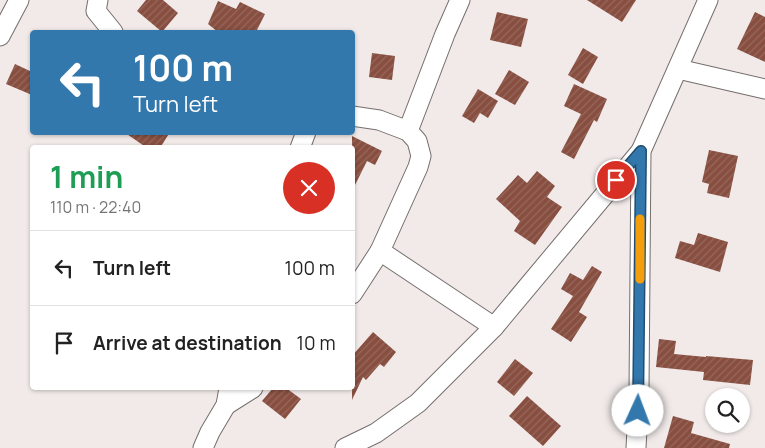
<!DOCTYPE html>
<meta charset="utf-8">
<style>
body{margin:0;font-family:Manrope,sans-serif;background:#f6f6f6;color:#222;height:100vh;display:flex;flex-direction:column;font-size:19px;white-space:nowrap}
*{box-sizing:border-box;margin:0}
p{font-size:16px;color:#767676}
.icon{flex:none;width:28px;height:28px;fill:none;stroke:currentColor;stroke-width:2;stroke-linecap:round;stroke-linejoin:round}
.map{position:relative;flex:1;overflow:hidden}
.panel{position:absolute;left:30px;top:145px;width:325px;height:245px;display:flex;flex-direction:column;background:#fff;border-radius:5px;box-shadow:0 1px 4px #0004}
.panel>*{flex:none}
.top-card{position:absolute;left:30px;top:30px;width:325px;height:105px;border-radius:5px;box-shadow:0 1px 4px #0004;background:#3378ad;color:#fff;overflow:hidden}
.controls{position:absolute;left:705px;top:388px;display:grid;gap:10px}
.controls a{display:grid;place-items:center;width:45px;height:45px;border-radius:50%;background:#fff;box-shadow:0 1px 4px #0004;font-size:25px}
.pin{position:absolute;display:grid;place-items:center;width:42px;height:42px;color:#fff;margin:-21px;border:2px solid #fff;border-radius:50%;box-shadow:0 1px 5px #0007}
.me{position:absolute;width:55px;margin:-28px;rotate:2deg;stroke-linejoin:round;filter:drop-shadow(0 0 4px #0008)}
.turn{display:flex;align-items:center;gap:18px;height:105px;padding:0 20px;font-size:22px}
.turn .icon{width:65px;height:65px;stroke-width:2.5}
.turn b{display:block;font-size:35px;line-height:42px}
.round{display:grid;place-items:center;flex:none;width:52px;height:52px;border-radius:26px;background:#f6f6f6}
.headline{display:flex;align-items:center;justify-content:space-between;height:85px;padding:0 20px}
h1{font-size:30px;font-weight:700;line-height:38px;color:#1e9e55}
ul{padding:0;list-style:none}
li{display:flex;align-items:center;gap:15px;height:75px;padding:0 20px;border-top:1px solid #e0e0e0}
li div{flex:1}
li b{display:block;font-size:19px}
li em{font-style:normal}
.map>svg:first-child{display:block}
.building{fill:url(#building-hatch)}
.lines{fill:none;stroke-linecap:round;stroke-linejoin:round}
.minor-casing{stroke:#746e6c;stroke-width:21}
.minor{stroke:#fff;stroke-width:19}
.route-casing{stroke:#214e70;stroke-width:12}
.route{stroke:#3378ad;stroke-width:9}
.slow{stroke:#f59e0b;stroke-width:9}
</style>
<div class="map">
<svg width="765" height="448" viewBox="0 0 765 448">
<defs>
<pattern id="building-hatch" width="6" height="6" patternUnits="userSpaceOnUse" patternTransform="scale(1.25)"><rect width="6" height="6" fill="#884e3f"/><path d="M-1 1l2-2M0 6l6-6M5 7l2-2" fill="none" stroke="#95695e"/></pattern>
</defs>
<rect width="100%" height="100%" fill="#f1eae9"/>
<g class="building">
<polygon points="146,0 163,0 178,13 162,32 137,11"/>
<polygon points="587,0 636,0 622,22"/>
<polygon points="218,1 236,9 240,2 265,14 256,32 218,32 208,24"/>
<polygon points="497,12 528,19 521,47 490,40"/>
<polygon points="755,12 765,17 765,62 737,49"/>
<polygon points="583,48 598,57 583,84 568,75"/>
<polygon points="372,53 395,56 392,80 369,77"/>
<polygon points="15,64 32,72 32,95 6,84"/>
<polygon points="509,70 529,82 515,105 495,94"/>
<polygon points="574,84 607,99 597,122 594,120 574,159 561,152 581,114 564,106"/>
<polygon points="478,89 498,101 488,118 480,113 474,123 462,116"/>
<polygon points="124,132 170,132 160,148 147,148"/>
<polygon points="352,136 382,151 375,165 367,161 352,191"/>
<polygon points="709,150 738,156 729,198 707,193 709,184 702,182"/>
<polygon points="537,171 555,186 547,197 562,207 535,245 514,231 520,221 496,199 518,175 527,183"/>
<polygon points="698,233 728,242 720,272 675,258 680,241 694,245"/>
<polygon points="592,266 602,272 579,312 587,317 571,342 551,329 573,296 561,289 570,273 583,280"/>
<polygon points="373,332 396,352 384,367 380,364 366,380 363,377 352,400 352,356"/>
<polygon points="659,339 676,341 674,354 706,357 706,356 753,360 750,385 703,380 704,372 656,367"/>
<polygon points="515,359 533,373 514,396 497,382"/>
<polygon points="273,388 286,388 301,399 285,419 262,401"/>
<polygon points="527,396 561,426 543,446 509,416"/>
<polygon points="673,416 694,422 691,433 730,444 729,448 664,448"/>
</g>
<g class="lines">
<defs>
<g id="minor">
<polyline points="98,0 96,11 113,32"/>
<polyline points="0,36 19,0"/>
<polyline points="678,69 765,89"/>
<polyline points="352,116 379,120 408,131 417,141 421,156 418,167 380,251 494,327"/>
<polyline points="408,131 445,34 460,0"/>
<polyline points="300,148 306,132"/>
<polyline points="352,294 380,251"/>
<polyline points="226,405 253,388"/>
<polyline points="203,448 210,432 226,405 229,388"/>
<polyline points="345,448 376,433 418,403 494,327 641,151"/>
<polyline points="636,448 639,392 641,151 708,0"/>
</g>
</defs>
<use href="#minor" class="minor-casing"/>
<use href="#minor" class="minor"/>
</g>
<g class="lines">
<defs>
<polyline id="route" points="616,180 641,151 638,411"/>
</defs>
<use href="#route" class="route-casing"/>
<use href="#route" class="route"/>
<polyline class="slow" points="640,279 640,219"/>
</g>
</svg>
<div class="controls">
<a><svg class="icon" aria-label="search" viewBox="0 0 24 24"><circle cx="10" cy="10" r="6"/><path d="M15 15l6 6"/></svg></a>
</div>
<div class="pin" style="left:616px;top:180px;background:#d93025"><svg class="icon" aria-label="arrive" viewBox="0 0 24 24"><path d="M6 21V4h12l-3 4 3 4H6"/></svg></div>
<svg class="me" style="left:638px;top:411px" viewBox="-20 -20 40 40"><circle r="19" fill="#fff"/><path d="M0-13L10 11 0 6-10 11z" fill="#3378ad"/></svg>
<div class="top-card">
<div class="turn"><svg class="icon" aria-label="left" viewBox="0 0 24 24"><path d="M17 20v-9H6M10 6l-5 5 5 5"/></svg><div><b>100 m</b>Turn left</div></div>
</div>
<section class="panel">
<div class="headline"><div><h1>1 min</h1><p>110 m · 22:40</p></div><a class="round" style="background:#d93025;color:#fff"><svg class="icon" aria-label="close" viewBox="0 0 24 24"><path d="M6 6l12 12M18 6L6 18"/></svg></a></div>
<ul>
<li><svg class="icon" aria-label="left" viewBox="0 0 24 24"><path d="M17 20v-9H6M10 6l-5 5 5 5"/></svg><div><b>Turn left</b></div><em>100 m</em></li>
<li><svg class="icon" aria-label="arrive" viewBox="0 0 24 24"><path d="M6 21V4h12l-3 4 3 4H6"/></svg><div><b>Arrive at destination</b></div><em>10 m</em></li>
</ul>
</section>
</div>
